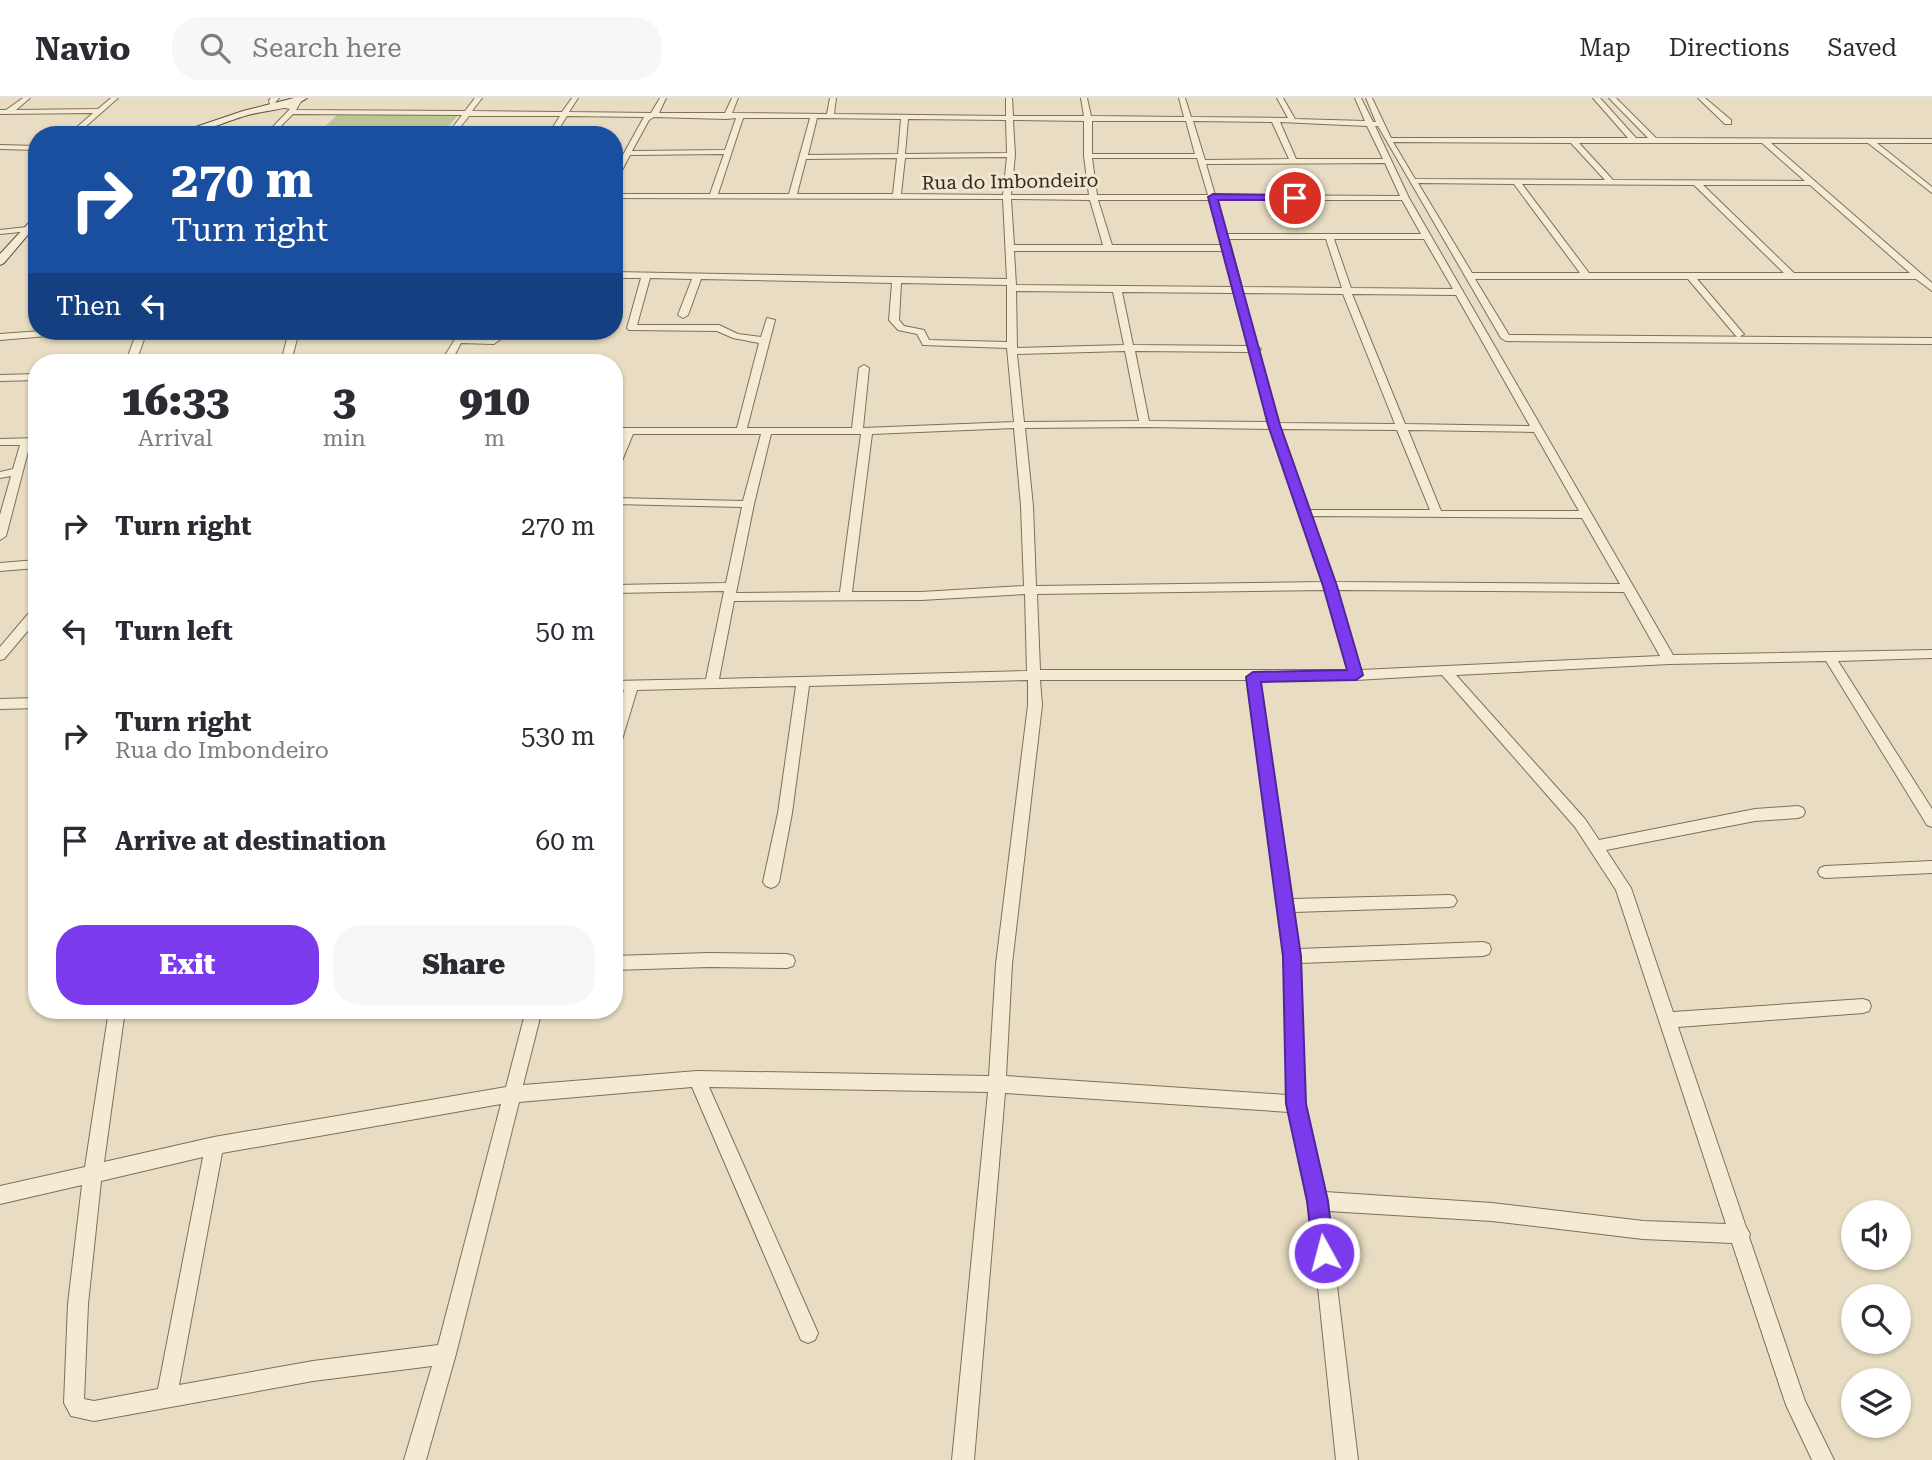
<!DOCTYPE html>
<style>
body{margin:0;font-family:"Roboto Serif",serif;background:#f7f7f7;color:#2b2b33;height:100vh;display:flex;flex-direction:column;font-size:26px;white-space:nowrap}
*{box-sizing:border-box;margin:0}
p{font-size:23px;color:#7c7c81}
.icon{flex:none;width:38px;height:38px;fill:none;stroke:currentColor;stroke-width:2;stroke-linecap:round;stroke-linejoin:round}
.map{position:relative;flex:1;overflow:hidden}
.panel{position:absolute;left:28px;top:256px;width:595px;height:665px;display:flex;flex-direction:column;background:#fff;border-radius:28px;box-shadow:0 2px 5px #0004}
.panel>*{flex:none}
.hud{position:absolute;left:28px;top:28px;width:595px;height:214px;border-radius:28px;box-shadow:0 2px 5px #0004;background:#1a4fa0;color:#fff;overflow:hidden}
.fabs{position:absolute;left:1841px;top:1102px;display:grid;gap:14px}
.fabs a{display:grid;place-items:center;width:70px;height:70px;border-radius:50%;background:#fff;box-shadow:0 2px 5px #0004;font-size:35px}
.pin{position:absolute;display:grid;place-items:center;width:60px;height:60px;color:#fff;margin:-30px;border:4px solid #fff;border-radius:50%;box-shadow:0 2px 7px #0007}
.me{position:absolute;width:77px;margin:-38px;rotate:353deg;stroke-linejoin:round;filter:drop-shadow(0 0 5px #0008)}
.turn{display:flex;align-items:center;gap:24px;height:147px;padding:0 28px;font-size:32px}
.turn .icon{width:91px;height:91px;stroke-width:2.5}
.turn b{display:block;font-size:49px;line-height:60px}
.then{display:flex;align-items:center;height:66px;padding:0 28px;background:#0003;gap:14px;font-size:26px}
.eta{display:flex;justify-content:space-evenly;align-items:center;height:119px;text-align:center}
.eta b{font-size:42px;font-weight:800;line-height:49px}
.action{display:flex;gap:14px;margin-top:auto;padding:14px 28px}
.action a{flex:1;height:80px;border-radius:28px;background:#7c3aed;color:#fff;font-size:28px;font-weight:800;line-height:80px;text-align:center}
.action a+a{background:#f7f7f7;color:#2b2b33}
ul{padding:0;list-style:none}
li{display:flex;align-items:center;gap:21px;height:105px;padding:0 28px}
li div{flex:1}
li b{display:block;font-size:26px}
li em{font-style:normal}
header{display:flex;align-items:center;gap:42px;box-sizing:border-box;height:98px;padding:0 35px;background:#fff;border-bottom:2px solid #e1e1e2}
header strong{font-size:33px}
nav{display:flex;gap:38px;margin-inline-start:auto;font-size:24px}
.search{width:490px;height:63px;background:#f7f7f7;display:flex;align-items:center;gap:18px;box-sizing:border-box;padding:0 24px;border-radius:28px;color:#7c7c81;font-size:26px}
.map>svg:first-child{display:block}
.green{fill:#bec497}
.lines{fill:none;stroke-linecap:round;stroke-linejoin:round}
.minor-casing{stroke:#7f6f5b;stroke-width:2}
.secondary-casing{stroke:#61503e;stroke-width:2}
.minor{fill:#f4ebd4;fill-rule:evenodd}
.secondary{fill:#f4ebd4;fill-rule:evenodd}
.route{fill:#7c3aed;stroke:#51269a;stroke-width:2}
.labels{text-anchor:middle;stroke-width:6;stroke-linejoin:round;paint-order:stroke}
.far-street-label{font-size:19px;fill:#31271e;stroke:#f0e7d0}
</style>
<header>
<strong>Navio</strong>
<div class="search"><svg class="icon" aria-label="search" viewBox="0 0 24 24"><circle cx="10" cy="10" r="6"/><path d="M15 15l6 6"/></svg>Search here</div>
<nav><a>Map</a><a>Directions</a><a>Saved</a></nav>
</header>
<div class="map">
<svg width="1932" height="1362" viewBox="0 0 1932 1362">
<rect width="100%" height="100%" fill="#e8ddc2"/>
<polygon class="green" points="338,16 458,17 441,37 316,37"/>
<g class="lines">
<defs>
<g id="minor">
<polygon points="23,0 30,0 16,12 98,11 111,0 118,0 76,37 68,37 93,15 0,16 0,12 6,12"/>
<path d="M271,0H279L275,5L291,8L297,0H303L296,12L465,13L475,0H482L472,13L562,14L572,0H578L569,14L651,15L660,0H666L659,15H725L732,0H738L732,15L827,16L830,0H836L834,16L1006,18V0H1012L1013,18H1084L1081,0H1087L1091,18L1184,19L1179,0H1185L1191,19L1288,20L1277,0H1283L1295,21L1365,23L1355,0H1361L1373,24H1376L1366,0H1372L1391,40H1628L1593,0H1600L1636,40H1648L1609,0H1616L1656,40L1932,41V45H1877L1932,89V95L1868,45H1771L1932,185V193L1916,181H1697L1742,234L1744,236L1739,239L1736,238L1688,181H1475L1509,237L1932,240V246L1506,243L1501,240L1378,28H1375L1409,100L1673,557L1932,552V560L1838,563L1932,711V729L1927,727L1826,563L1669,566L1456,577L1585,721L1599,742L1755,711L1798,708L1803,710L1805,714L1803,718L1798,720L1755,723L1606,752L1631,790L1673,914L1863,901L1869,903L1871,908L1869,913L1863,915L1678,929L1746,1129L1750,1136L1749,1139L1805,1303L1834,1362H1812L1786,1307L1732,1145L1643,1141L1492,1123L1328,1113L1358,1362H1336L1309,1103L1289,1014L1005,995L974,1362H952L988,994L709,989L818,1235L815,1242L808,1245L801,1242L692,989L519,1004L456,1256L426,1362H404L432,1268L313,1283L94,1323L71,1318L64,1305L68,1206L82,1087L0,1106V1088L85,1069L109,912H125L104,1064L214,1039L506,989L526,912H542L523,987L697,973L989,978L996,866L1028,607V582L809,588L792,715L779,784L776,788L771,790L766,788L763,784L778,715L796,588L637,592L621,645L614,650V623L624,592L614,593V583L706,581L724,493L614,495V487L726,485L742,409L614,406V400L743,403L761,336H633L619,370L614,373V356L623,336H614V330H737L759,245L733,240L717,233L629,232L627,230L641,180H614V174L1007,181L1003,101L614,100V96H710L724,56L630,57L618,80L614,82V73L644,19L567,18L555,37H548L560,18H469L454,37H447L462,17L293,16L272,37H265L290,11L270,7L269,2ZM654,19L727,21L736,20L725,52L632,53L649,22ZM743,20H810L789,96H718ZM817,20L901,21L898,56L808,57ZM908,21L1006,22L1007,55L905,56ZM1013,22L1084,23V58L1089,97H1011L1015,57ZM1092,23H1186L1195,56H1092ZM1193,23L1272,24L1289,61L1205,62ZM1280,24L1367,28L1383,61H1296ZM1393,44L1571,45L1605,82L1415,81ZM1579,45H1762L1805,83L1613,82ZM1007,59L1003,97L901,96L905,60ZM897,60L893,96H797L806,61ZM1092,60H1197L1208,97H1097ZM1385,65L1400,98L1215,97L1206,66ZM1418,85L1514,86L1580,175H1472ZM1522,86L1694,87L1784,175H1589ZM1703,87H1810L1910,175H1794ZM1011,101L1090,102L1103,147H1014ZM1098,102H1209L1222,147H1112ZM1217,102H1402L1421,136H1227ZM1229,141H1326L1342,190L1242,189ZM1334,141H1424L1453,191L1351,190ZM1014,153H1224L1233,189L1016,187ZM650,180L692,181L678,217L683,220L688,217L701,181L892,185L889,222L898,232L917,236L923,247L1007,250L1014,324L863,330L869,270L864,267L859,270L852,330H747L775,222L767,220L761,239L738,236L719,227H637ZM901,185L1007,187V244L929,242L924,232L904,228L899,222ZM1016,193L1113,194L1124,247L1017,250ZM1122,194L1235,195L1248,248L1133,247ZM1243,195L1343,196L1395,326L1278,325L1259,253L1261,251L1258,249ZM1352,196L1456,197L1530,328L1405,326ZM1125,253L1139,323L1024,324L1017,256ZM1135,253L1250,254L1268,324L1149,323ZM1145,329L1270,331L1323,484L1036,488L1033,408L1025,330ZM1014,330L1021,408L1024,488L921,494H852L872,336ZM1280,331L1397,332L1430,412H1309ZM1408,332L1534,334L1579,413H1441ZM771,336H861L840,494L736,495L754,406ZM1311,418L1582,420L1620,486L1335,484ZM1325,492L1348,572H1040L1037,496ZM1337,492L1624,494L1660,558L1361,572ZM1025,496L1027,573L719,581L734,503L921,502ZM1442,577L1575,729L1616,792L1726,1126L1643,1123L1492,1105L1325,1094L1305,1006L1300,865L1483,858L1489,856L1491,851L1489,846L1483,844L1299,851L1294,814L1449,809L1454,808L1457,803L1454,798L1449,797L1292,801L1260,582H1356ZM1040,582H1247L1284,858L1287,997L1006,978L1012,866L1042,607ZM501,1006L438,1247L313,1263L179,1287L222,1055ZM203,1059L158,1291L94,1303L84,1301L88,1206L101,1083Z"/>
<polygon points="1698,0 1705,0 1731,22 1731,26 1725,26"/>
<polygon points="0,47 37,48 37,52 0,51"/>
<polygon points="27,129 31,131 30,133 0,136 0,132"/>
<polygon points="41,233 76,233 71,236 0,242 0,236"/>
<polygon points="137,233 147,233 136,264 126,264"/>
<polygon points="289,233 299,233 291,264 281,264"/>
<polygon points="460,233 467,235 464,239 492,240 501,233 512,233 494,246 461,245 451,264 441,264"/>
<polygon points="37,276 37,282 0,283 0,277"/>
<polygon points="37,340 37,346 30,346 6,438 0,442 0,417 11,378 0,380 0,374 13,371 20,347 0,347 0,341"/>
<polygon points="37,462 37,470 0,473 0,465"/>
<polygon points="37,509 37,522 4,561 0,562 0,549 33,510"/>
<polygon points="37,600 37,610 0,611 0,601"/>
<polygon points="1932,763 1932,775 1825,780 1820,778 1818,774 1820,770 1825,768"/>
<polygon points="709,855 787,856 793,858 795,863 793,868 787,870 709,869 614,872 614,858"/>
</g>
<g id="secondary">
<path d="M294,0H307C291,12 267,12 248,17C223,24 199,37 172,37L243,13Z"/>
<polygon points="37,116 37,126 4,165 0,167 0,156"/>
</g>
</defs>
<use href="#minor" class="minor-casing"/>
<use href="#secondary" class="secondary-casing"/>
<use href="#minor" class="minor"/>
<use href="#secondary" class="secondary"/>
</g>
<polygon class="route" points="1213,96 1295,97 1300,100 1295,102 1218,102 1280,327 1337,488 1363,577 1356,582 1261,584 1301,858 1306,1006 1328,1103 1334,1155 1331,1163 1324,1166 1316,1163 1313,1155 1307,1103 1286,1006 1283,858 1246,579 1253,574 1347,572 1323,488 1268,327 1208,99"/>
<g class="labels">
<g class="far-street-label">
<text transform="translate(1010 83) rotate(-1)" y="7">Rua do Imbondeiro</text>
</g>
</g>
</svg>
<div class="fabs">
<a><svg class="icon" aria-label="sound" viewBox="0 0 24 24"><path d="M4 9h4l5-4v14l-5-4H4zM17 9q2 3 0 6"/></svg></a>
<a><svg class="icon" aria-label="search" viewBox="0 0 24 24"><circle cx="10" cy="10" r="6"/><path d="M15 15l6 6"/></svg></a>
<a><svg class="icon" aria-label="layers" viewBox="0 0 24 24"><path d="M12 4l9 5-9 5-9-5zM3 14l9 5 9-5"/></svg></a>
</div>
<div class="pin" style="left:1295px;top:100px;background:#d93025"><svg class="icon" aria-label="arrive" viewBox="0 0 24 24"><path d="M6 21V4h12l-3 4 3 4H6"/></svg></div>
<svg class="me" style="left:1324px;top:1155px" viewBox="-20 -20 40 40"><circle r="17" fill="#7c3aed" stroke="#fff" stroke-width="3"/><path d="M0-11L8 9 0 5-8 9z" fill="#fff"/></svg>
<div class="hud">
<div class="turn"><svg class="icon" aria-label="right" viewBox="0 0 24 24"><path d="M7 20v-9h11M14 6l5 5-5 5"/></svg><div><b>270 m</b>Turn right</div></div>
<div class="then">Then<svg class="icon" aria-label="left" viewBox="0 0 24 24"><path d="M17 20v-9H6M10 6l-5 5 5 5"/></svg></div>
</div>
<section class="panel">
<div class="eta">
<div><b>16:33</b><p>Arrival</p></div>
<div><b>3</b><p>min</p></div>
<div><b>910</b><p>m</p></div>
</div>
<ul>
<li><svg class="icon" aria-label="right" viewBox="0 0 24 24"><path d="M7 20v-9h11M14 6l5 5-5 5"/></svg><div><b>Turn right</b></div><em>270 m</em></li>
<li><svg class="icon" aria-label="left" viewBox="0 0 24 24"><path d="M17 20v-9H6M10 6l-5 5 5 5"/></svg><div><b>Turn left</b></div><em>50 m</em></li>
<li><svg class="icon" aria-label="right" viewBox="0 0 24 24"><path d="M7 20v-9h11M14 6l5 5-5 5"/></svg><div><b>Turn right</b><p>Rua do Imbondeiro</p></div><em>530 m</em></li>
<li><svg class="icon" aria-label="arrive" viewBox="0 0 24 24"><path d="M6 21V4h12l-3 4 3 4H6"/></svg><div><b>Arrive at destination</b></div><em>60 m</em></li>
</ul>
<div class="action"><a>Exit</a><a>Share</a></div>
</section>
</div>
